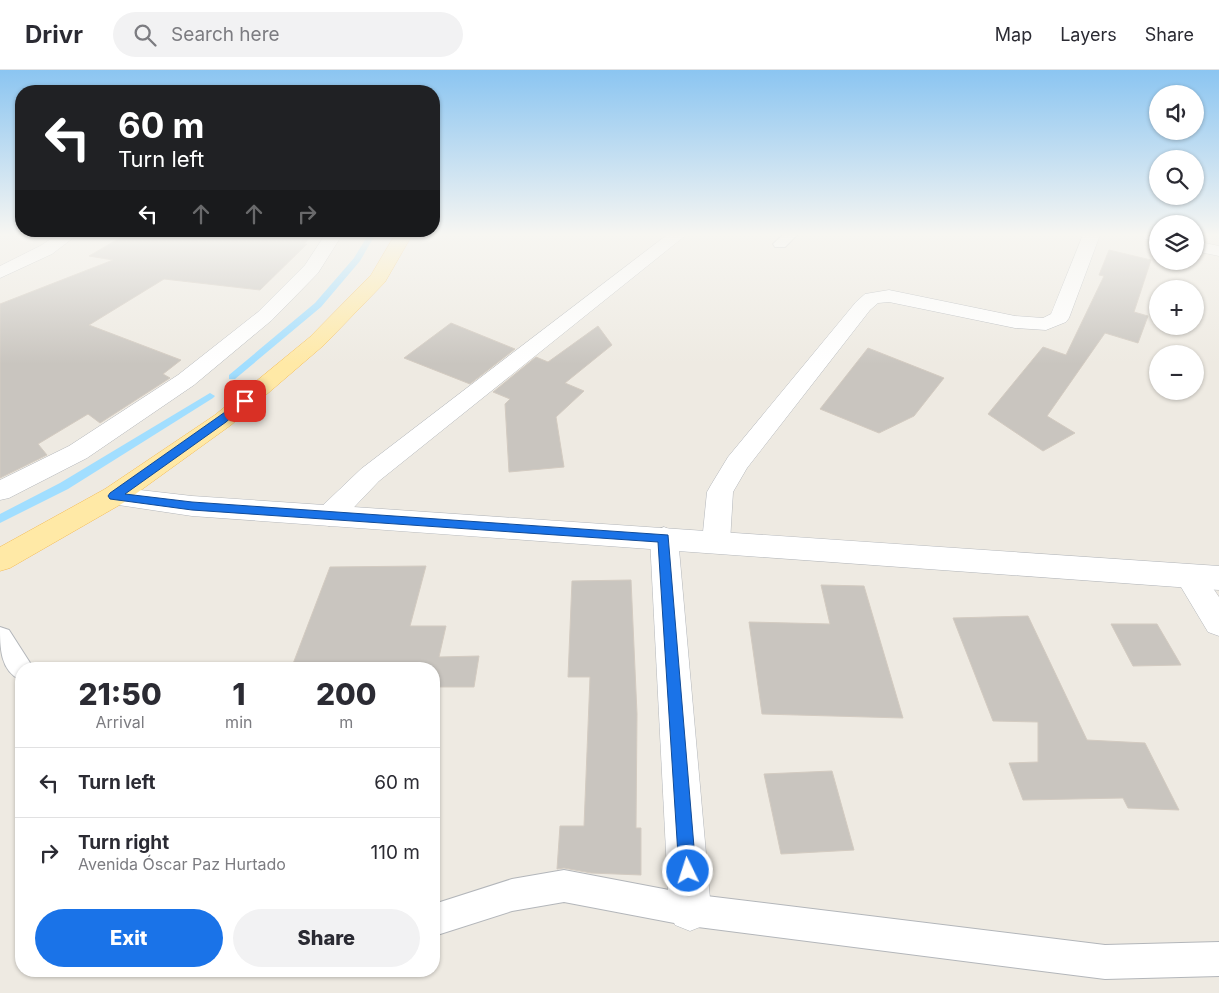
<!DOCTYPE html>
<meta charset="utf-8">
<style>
body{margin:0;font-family:Inter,sans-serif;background:#f2f2f3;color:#2b2b33;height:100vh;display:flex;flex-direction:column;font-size:19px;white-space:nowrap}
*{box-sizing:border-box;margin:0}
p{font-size:16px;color:#7c7c81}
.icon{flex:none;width:28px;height:28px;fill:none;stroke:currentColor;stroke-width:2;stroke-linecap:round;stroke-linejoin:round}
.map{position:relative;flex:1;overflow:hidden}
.details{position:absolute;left:15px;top:592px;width:425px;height:315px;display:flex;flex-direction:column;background:#fff;border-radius:20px;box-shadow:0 1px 4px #0004}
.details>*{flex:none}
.banner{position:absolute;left:15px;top:15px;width:425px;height:152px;border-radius:20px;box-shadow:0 1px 4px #0004;background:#202124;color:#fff;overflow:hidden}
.tools{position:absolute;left:1149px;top:15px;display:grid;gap:10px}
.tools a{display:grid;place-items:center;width:55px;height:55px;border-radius:50%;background:#fff;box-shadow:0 1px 4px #0004;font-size:25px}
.pin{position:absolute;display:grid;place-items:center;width:42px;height:42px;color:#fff;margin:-21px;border-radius:10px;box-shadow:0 2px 8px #0006}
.me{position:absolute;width:55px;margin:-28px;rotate:356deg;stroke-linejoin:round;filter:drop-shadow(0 0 4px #0008)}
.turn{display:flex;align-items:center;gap:18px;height:105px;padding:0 20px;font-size:22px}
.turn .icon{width:65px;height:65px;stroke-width:2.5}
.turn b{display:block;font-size:35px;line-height:42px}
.lanes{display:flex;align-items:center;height:48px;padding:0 20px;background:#0003;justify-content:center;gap:25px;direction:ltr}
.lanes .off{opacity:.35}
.eta{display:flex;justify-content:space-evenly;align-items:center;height:85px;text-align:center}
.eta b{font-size:30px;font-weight:800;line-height:35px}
.action{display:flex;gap:10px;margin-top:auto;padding:10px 20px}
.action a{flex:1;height:58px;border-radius:30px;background:#1a73e8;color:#fff;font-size:20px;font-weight:800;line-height:58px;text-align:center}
.action a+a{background:#f2f2f3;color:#2b2b33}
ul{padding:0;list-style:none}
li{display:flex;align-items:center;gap:15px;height:70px;padding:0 20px;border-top:1px solid #e1e1e2}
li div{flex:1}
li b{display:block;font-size:19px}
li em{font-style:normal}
header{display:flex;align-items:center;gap:30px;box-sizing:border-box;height:70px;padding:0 25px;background:#fff;border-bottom:1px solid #e1e1e2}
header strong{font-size:24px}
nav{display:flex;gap:28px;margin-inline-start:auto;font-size:18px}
.search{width:350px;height:45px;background:#f2f2f3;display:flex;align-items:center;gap:12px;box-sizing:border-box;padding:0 18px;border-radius:28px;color:#7c7c81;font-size:19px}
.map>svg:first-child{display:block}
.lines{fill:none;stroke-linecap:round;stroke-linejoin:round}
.stream{fill:#a1deff;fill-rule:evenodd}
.building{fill:#c9c5bf;stroke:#d3cbc1}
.service-casing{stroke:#b3b6ba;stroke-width:2}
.minor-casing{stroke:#b3b6ba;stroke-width:1}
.tertiary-casing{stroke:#b3b6ba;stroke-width:1}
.primary-casing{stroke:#f4bb55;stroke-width:1}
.service{fill:#fff;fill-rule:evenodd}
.minor{fill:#fff;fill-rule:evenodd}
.tertiary{fill:#fff;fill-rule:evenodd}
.primary{fill:#ffe9a6;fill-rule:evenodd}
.route{fill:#1a73e8;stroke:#114b97}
</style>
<header>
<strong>Drivr</strong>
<div class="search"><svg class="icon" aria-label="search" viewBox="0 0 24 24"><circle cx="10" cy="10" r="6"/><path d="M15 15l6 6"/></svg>Search here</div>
<nav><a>Map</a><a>Layers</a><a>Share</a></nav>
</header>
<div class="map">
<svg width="1219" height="923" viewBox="0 0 1219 923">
<rect width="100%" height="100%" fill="#eeeae2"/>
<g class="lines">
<g class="stream">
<polygon points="368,165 375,165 360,191 321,237 235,309 229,309 229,305 315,233 354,188"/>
<polygon points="210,323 215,326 213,328 68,419 0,453 0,444 60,413"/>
</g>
</g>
<g class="building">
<polygon points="125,165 312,165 304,174 307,174 260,220 164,209 89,255 181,290 163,304 170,308 100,353 88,344 38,374 47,385 0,408 0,234 113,190 89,186"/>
<polygon points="1109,180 1151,190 1134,242 1148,246 1138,273 1105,263 1047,346 1075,363 1043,381 988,344 1043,277 1066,285 1104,206 1099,205"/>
<polygon points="451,253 515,279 470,314 404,288"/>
<polygon points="598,256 612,275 565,313 584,321 556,347 564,397 509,402 505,334 510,329 493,322 536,287 548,292"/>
<polygon points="868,278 944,308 914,346 879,363 820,339"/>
<polygon points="426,496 410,556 446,556 439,587 479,586 474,617 434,617 434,599 291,599 330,497"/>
<polygon points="631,510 637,644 636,758 641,758 641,805 591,803 564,798 557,799 560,756 584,756 590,607 568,607 572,511"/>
<polygon points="821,515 864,516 903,648 762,644 749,552 830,554"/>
<polygon points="1028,546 1087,670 1145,673 1179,740 1128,738 1123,728 1023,730 1009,693 1038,692 1038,652 993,651 953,548"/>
<polygon points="1111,554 1157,554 1181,595 1133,596"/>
<polygon points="832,701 854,780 781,784 764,704"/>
</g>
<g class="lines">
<defs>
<g id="service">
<polygon points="783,165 797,165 785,177 775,177 773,174"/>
<path d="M0,557L9,560L34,599H21V610C0,601 0,577 0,557Z"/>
<polygon points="564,800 690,824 1105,875 1219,872 1219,906 1105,909 690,856 564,832 512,841 434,866 434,834 512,809"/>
</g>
<g id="minor">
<polygon points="57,165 77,165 52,184 0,208 0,196 40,176"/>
<polygon points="325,165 342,165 318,203 272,250 194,315 87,388 9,428 0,430 0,410 69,376 178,305 258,242 305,195"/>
<polygon points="667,165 686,165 379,411 339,453 329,456 319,453 316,446 319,439 361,399"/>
<polygon points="1083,165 1100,165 1069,248 1066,252 1046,260 1015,258 889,232 878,233 870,240 747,398 733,422 730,472 726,480 716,483 706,480 702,472 707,422 711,415 728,387 856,232 865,224 889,220 1015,246 1043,248 1051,244"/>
<polygon points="1143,165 1158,165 1158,172 1145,169"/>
<polygon points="1195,171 1219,176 1219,186 1195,181"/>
<polygon points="664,457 674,461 678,468 711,840 705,855 690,861 675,855 669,840 650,468 654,461"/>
<polygon points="1190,495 1200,499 1219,527 1219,566 1208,562 1175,507 1180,499"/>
</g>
<polygon id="tertiary" points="114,417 192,426 1219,496 1219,520 192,446 105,433 101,426 105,419"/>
<polygon id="primary" points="395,165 412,165 385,212 324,275 231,355 123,433 10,498 0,501 0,477 105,419 215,345 310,267 371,205"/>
</defs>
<use href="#service" class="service-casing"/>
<use href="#minor" class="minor-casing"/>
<use href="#tertiary" class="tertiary-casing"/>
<use href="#primary" class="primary-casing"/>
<use href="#service" class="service"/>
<use href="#minor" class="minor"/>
<use href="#tertiary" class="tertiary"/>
<use href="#primary" class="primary"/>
</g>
<linearGradient id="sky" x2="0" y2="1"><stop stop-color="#8bc5f1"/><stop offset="0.56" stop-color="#f7f6f2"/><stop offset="1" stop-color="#f7f6f2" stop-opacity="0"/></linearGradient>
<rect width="1219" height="294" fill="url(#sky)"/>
<polygon class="route" points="245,328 250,331 248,333 226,352 125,424 192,432 668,465 696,801 693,807 688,809 682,807 679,801 658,472 192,440 110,429 108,426 110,423"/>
</svg>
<div class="tools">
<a><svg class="icon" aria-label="sound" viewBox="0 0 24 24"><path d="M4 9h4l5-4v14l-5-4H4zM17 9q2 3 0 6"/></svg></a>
<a><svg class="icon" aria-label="search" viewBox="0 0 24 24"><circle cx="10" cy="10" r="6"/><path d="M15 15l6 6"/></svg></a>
<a><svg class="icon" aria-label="layers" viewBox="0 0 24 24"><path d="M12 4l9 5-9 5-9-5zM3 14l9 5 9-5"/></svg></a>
<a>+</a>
<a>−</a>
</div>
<div class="pin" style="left:245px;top:331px;background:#d93025"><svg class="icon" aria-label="arrive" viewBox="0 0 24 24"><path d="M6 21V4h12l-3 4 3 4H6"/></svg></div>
<svg class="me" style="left:688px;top:801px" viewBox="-20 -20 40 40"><circle r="17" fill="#1a73e8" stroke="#fff" stroke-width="3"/><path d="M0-11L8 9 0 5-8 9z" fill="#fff"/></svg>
<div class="banner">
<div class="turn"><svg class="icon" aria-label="left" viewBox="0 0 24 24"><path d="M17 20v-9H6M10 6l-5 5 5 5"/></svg><div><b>60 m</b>Turn left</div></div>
<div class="lanes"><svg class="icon" aria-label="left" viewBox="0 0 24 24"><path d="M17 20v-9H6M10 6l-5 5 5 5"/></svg><svg class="icon off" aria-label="ahead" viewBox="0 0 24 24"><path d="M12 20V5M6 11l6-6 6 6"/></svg><svg class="icon off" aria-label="ahead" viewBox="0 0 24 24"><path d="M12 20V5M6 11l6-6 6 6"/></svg><svg class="icon off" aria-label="right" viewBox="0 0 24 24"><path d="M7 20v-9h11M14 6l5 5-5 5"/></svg></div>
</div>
<section class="details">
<div class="eta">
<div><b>21:50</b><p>Arrival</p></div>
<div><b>1</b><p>min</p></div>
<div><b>200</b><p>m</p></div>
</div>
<ul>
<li><svg class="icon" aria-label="left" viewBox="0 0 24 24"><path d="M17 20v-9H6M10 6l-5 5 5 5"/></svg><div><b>Turn left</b></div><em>60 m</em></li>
<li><svg class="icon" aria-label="right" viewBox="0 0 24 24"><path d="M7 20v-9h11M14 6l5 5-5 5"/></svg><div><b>Turn right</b><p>Avenida Óscar Paz Hurtado</p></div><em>110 m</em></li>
</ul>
<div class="action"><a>Exit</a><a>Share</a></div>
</section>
</div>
